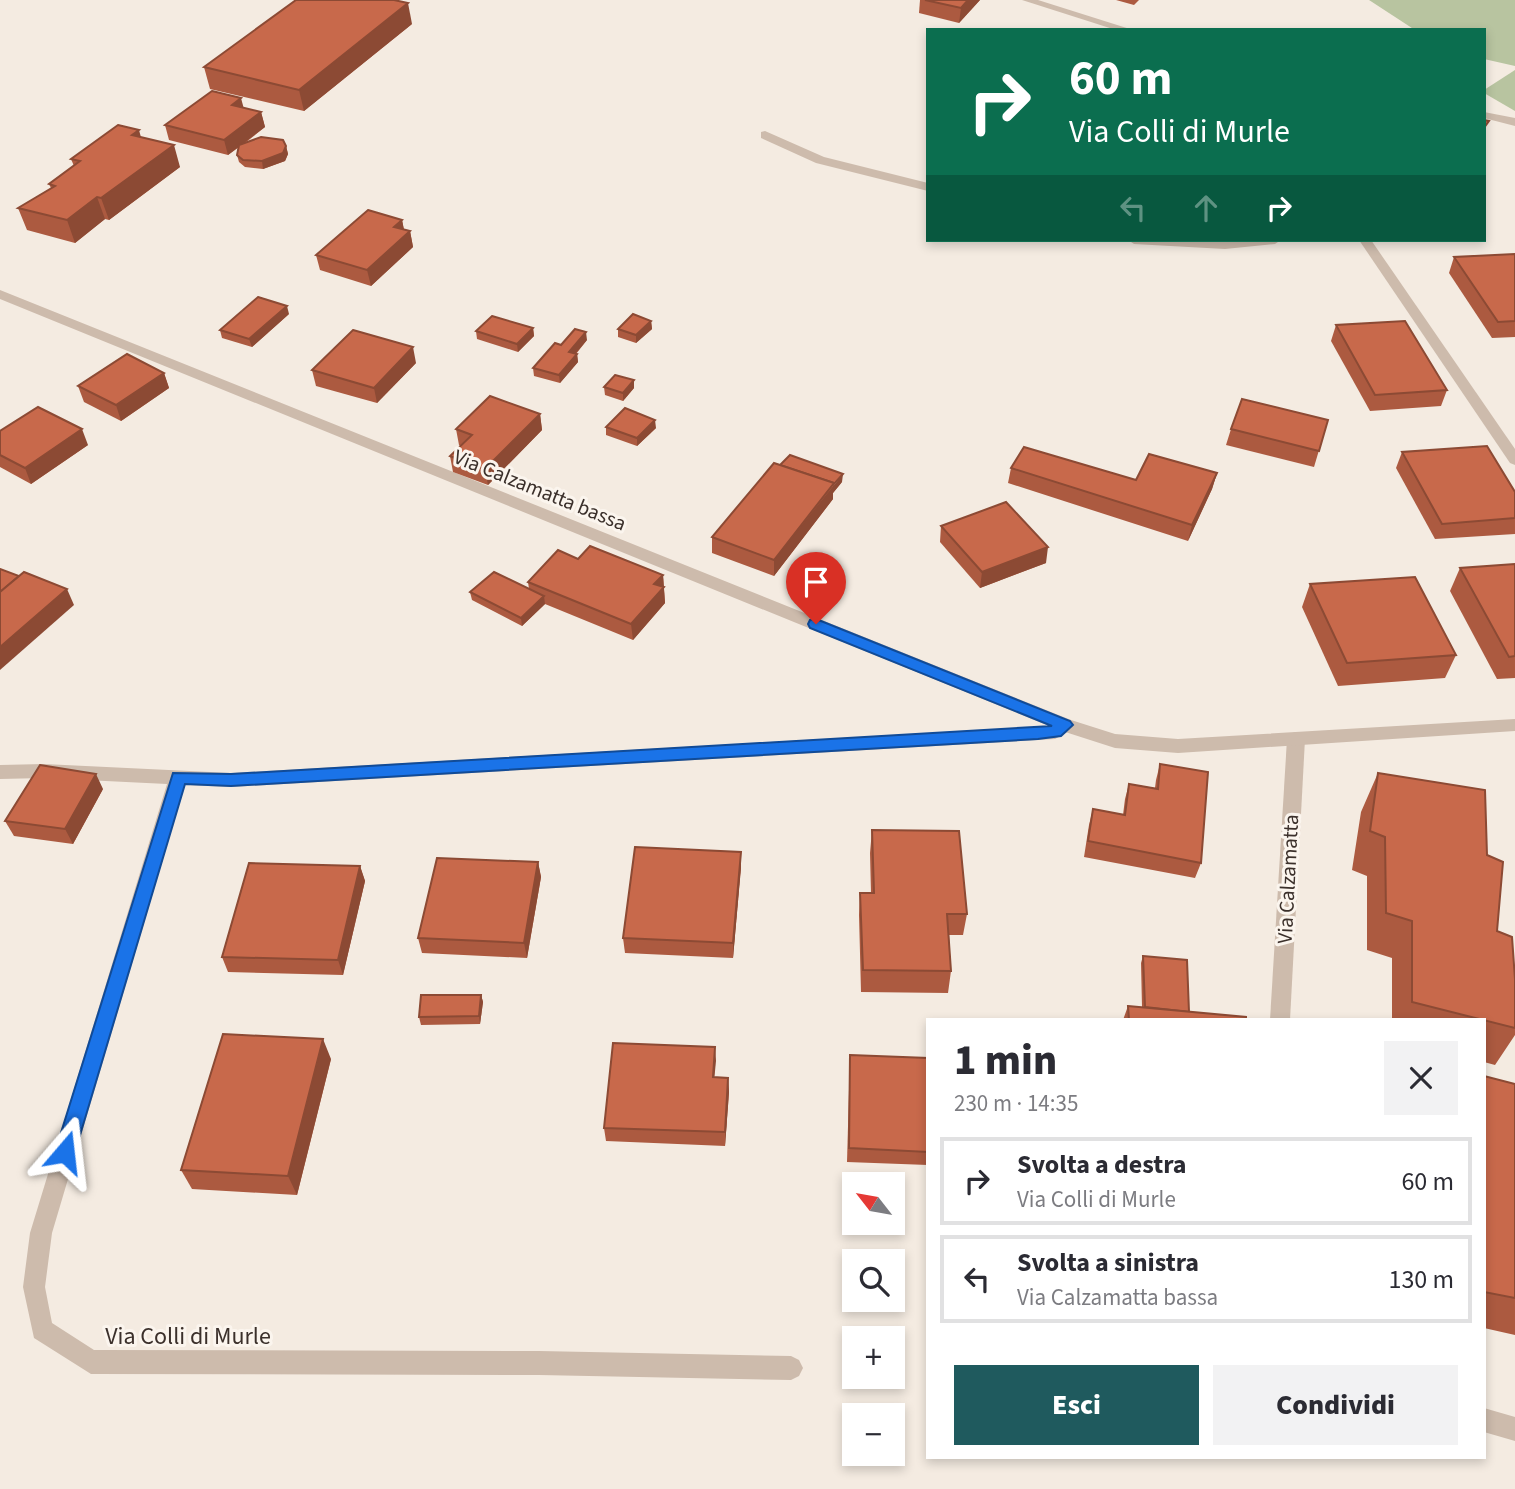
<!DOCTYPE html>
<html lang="it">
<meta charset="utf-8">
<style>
body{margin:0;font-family:"Source Sans 3",sans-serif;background:#f2f2f3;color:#2b2b33;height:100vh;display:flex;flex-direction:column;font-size:26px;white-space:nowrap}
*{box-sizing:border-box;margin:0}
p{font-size:23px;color:#7c7c81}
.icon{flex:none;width:38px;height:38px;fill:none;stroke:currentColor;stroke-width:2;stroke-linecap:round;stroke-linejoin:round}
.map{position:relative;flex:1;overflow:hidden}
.sheet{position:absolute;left:926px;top:1018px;width:560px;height:441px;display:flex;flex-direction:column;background:#fff;border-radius:0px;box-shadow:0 4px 10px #0003}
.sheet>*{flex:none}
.guide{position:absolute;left:926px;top:28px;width:560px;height:214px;border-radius:0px;box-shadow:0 4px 10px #0003;background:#0b6e4f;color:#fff;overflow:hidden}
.needle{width:46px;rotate:301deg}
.fabs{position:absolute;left:842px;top:1172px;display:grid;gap:14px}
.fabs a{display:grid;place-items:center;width:63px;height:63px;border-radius:0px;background:#fff;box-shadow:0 4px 10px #0003;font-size:35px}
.pin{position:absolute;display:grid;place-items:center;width:60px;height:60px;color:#fff;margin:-72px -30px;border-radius:50% 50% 50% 0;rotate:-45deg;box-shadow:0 0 7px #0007}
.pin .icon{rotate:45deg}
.me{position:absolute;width:77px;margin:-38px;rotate:17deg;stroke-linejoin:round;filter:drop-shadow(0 0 5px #0008)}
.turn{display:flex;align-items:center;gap:24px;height:147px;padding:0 28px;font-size:32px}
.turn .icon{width:91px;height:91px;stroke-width:2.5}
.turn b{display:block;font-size:49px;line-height:60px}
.lanes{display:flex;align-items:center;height:66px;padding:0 28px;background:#0003;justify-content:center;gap:35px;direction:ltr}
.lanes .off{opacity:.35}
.round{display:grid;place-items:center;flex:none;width:74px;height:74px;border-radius:0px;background:#f2f2f3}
.summary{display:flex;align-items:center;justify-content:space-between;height:119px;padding:0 28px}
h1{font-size:42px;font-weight:800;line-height:52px}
.cta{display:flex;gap:14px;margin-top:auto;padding:14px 28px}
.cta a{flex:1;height:80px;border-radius:0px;background:#1f5a5e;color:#fff;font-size:28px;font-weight:800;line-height:80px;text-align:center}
.cta a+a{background:#f2f2f3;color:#2b2b33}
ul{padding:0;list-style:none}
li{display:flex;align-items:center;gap:21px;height:88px;margin:0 14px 10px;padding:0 14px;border:4px solid #e1e1e2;border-radius:0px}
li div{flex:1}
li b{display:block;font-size:26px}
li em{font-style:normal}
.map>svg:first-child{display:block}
.green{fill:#b8c4a0}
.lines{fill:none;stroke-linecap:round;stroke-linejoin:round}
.minor{fill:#cdbbac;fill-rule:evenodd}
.tertiary{fill:#cdbbac;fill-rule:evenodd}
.wall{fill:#ac5a40}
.shaded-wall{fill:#8c4a34}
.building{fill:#c8694b;stroke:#8c4a34;stroke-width:2}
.route{fill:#1a73e8;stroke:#114b97;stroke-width:2}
.labels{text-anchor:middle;stroke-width:6;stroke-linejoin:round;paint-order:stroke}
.street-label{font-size:21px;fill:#3b302b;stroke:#fbf5ee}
.near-street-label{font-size:24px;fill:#3b302b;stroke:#fbf5ee}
</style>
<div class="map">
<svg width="1515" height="1489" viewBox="0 0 1515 1489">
<rect width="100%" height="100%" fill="#f4ebe1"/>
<g class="green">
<polygon points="1369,0 1515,0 1515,66 1484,59 1484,30 1415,30"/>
<polygon points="1515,70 1515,111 1484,93 1484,90"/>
</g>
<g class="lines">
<g class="minor">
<polygon points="1022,0 1038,0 1133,30 1116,30"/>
<polygon points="1484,112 1515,118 1515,126 1484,118"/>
<polygon points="765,131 824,157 928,183 928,191 816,163 761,138 761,132"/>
<polygon points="1128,240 1281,240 1275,244 1225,249 1134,244"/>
<polygon points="1359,240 1371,240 1515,449 1515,465 1510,463"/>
<polygon points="1065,719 1071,720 1074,725 1071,730 1055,739 231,787 185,785 52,1233 45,1287 52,1323 94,1350 539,1351 791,1356 799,1360 803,1368 799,1376 791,1380 539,1375 91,1374 34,1338 23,1287 30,1233 167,784 44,778 0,779 0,765 44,764 231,773 1051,726"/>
<polygon points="1296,732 1302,734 1305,739 1290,1020 1270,1020 1287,739 1290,734"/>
<polygon points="1484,1408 1515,1417 1515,1441 1484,1432"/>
</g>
<polygon class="tertiary" points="0,290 1071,720 1115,734 1178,739 1515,719 1515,731 1178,753 1115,748 1059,730 0,299"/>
</g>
<g class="wall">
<polygon points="920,0 980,0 959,23 919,13"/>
<polygon points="1116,0 1139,0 1134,5"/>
<polygon points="412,24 304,111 210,89 204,67"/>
<polygon points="243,108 261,112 265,127 245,143 286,146 288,154 285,161 263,169 245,167 239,162 237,155 239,147 228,155 169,140 165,125"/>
<polygon points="141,137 180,167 109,220 105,219 75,243 27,230 18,208 51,188 49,184 74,166 71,159"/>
<polygon points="402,220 404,230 410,231 413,247 371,286 320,270 316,255"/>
<polygon points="1515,254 1515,337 1492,338 1449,273 1454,257"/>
<polygon points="289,314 252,347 222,338 220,330"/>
<polygon points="651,321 652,329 636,343 618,337 618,329"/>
<polygon points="1336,325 1447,390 1441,406 1370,411 1331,341"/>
<polygon points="533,328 534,336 518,352 477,339 476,331"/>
<polygon points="587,340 576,354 577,354 578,362 560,383 534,376 533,368 561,345"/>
<polygon points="416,363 377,403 316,386 312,370"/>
<polygon points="164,373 169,388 121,421 84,402 78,386"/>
<polygon points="634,380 634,388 623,401 605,395 604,387"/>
<polygon points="540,414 542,430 488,485 453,472 450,456 460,446 459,445 456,429"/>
<polygon points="1328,420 1314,467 1226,445 1231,429"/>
<polygon points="606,427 656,428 637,446 606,435"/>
<polygon points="0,431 88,445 31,484 0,467"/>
<polygon points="1402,452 1515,492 1515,534 1435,539 1396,468"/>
<polygon points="1011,468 1136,480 1217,473 1212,489 1188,541 1008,483"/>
<polygon points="842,482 833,493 833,499 774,576 712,553 712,537"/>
<polygon points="941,526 1046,563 980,588 940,542"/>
<polygon points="578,559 663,575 665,603 633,640 545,604 522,626 472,600 470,592 529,589 528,582"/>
<polygon points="1515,564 1515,678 1497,679 1450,591 1460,568"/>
<polygon points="1310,584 1456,655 1445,678 1338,686 1302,607"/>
<polygon points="1160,764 1201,863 1195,878 1084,857 1089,825 1093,809 1123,815 1125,799 1129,784 1155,788 1156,780"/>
<polygon points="1378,773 1487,855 1497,931 1515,979 1515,1035 1495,1065 1484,1062 1484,1020 1392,1020 1392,958 1367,950 1367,876 1352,870 1361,812"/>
<polygon points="103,789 73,844 14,836 5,821"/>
<polygon points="872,830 967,914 963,935 949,935 951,971 948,993 861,992 859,915 860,893 871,893 870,853"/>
<polygon points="538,862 541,877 527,958 422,953 418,938"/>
<polygon points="360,866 365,881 343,975 228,972 222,957"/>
<polygon points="741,867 733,958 625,953 623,938"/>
<polygon points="1143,956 1189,1012 1246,1020 1123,1020 1128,1006 1142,1007 1141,963"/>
<polygon points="481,995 483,1002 480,1024 421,1025 419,1017"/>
<polygon points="715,1047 714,1078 728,1078 729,1092 725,1146 606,1141 604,1128"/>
<polygon points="850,1055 928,1058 928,1165 847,1162"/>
<polygon points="331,1059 297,1195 192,1189 181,1170"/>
<polygon points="1484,1076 1515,1084 1515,1335 1484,1328"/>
</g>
<g class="shaded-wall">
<polygon points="968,0 980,0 959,23 961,8"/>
<polygon points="408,3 412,24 304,111 299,90"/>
<polygon points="241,98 245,113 232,105"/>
<polygon points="261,112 265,127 228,155 224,140"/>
<polygon points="139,130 145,152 132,135"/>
<polygon points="174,145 180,167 109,220 101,198"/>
<polygon points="286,146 288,154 285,161 263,169 262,161"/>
<polygon points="97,197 105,219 75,243 67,220"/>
<polygon points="402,220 405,235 394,227"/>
<polygon points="410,231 413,247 371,286 367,270"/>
<polygon points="287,306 289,314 252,347 249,339"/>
<polygon points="651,321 652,329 636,343 636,335"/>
<polygon points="533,328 534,336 518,352 517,344"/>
<polygon points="586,332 587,340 570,360 569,352"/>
<polygon points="413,347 416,363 377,403 374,388"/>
<polygon points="577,354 578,362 560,383 559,375"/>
<polygon points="164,373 169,388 121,421 116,405"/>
<polygon points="634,380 634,388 623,401 623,393"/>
<polygon points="540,414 542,430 488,485 485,469"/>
<polygon points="655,420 656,428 637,446 637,438"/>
<polygon points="82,429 88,445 31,484 25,468"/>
<polygon points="1217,473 1212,489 1188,541 1192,525"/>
<polygon points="843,474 842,482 833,493 833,499 774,576 774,560"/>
<polygon points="1048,547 1046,563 980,588 982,572"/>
<polygon points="663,575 665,603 633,640 631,624 654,584"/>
<polygon points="67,589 74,605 0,670 0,647"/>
<polygon points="544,596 545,604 522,626 521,618"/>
<polygon points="96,774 103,789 73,844 65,829"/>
<polygon points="741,852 741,867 733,958 733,943"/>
<polygon points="538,862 541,877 527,958 524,943"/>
<polygon points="360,866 365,881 343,975 338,960"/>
<polygon points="481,995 483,1002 480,1024 479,1016"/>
<polygon points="323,1039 331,1059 297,1195 288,1176"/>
<polygon points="715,1047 716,1061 713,1091 713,1077"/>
<polygon points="728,1078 729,1092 725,1146 725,1132"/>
</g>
<g class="building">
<polygon points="296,0 394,0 408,3 299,90 204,67"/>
<polygon points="925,0 968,0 961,8"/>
<polygon points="212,91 241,98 232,105 261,112 224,140 165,125"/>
<polygon points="1484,120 1489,121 1484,128"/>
<polygon points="118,125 139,130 132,135 174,145 101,198 97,197 67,220 18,208 55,186 49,184 80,161 71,159"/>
<polygon points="261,137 283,140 286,146 283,153 262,161 243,160 237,155 239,145"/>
<polygon points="368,210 402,220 394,227 410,231 367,270 316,255"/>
<polygon points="1515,254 1515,321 1498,322 1454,257"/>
<polygon points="258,297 287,306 249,339 220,330"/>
<polygon points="633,314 651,321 636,335 618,329"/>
<polygon points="492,316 533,328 517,344 476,331"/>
<polygon points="1405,321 1447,390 1375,395 1336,325"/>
<polygon points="575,329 586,332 569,352 577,354 559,375 533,368 555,343 561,345"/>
<polygon points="353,330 413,347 374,388 312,370"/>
<polygon points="127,354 164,373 116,405 78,386"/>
<polygon points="615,375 634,380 623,393 604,387"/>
<polygon points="490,396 540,414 485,469 450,456 472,435 456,429"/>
<polygon points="1242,399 1328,420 1319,451 1231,429"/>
<polygon points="38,407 82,429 25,468 0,455 0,431"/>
<polygon points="625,408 655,420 637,438 606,427"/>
<polygon points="1487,446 1515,492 1515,518 1442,524 1402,452"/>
<polygon points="1024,447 1136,480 1149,454 1217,473 1192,525 1011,468"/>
<polygon points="790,455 843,474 834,484 834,483 780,465"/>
<polygon points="774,463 834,483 774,560 712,537"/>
<polygon points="1006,502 1048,547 982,572 941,526"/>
<polygon points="590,546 663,575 654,584 664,587 631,624 528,582 558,550 578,559"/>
<polygon points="1515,564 1515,656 1509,657 1460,568"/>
<polygon points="0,569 19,576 0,592"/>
<polygon points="24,572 67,589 0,647 0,592"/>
<polygon points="494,572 544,596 521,618 470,592"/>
<polygon points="1415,577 1456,655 1347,663 1310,584"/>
<polygon points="1160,764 1208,772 1201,863 1088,841 1093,809 1125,815 1129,784 1158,789"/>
<polygon points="40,765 96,774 65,829 5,821"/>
<polygon points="1378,773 1485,790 1487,855 1503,862 1497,931 1512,937 1515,979 1515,1028 1412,1002 1412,921 1386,913 1385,837 1370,831"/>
<polygon points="872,830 959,831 967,914 947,914 951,971 863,970 860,893 874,893"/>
<polygon points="635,847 741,852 733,943 623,938"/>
<polygon points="437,858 538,862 524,943 418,938"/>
<polygon points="249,863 360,866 338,960 222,957"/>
<polygon points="1143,956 1187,960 1189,1012 1145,1007"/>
<polygon points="421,995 481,995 479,1016 419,1017"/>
<polygon points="1128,1006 1246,1017 1246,1020 1129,1020"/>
<polygon points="223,1034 323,1039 288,1176 181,1170"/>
<polygon points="613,1043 715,1047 713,1077 728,1078 725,1132 604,1128"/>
<polygon points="850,1055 928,1058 928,1152 849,1148"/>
<polygon points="1484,1076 1515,1084 1515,1298 1484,1292"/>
</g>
<polygon class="route" points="816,619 1070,721 1073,725 1061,736 1038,739 231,786 185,784 75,1152 72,1159 65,1161 58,1159 55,1152 173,773 231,774 1052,726 810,628 808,624 810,620"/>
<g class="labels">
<g class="street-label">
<text transform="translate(540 490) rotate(22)" y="7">Via Calzamatta bassa</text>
<text transform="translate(1288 879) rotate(-87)" y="7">Via Calzamatta</text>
</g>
<g class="near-street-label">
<text x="188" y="1344">Via Colli di Murle</text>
</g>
</g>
</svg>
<div class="fabs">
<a><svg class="needle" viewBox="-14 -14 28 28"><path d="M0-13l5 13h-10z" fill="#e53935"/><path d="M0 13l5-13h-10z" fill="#7c7c81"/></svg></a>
<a><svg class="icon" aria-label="search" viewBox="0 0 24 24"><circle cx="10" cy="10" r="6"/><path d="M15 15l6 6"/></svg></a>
<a>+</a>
<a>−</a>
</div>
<div class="pin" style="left:816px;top:624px;background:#d93025"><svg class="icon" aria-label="arrive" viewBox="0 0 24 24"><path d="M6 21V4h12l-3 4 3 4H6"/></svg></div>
<svg class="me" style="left:65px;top:1152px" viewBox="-20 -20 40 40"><path d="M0-17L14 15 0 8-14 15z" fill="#1a73e8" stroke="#fff" stroke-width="4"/></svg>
<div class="guide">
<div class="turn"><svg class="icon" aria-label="right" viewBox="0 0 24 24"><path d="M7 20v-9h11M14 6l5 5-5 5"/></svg><div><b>60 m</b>Via Colli di Murle</div></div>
<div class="lanes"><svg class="icon off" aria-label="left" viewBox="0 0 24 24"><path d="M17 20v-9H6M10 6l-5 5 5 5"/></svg><svg class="icon off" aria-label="ahead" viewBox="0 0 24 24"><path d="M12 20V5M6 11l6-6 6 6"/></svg><svg class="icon" aria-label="right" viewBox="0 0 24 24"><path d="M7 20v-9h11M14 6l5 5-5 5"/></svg></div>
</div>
<section class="sheet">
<div class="summary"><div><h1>1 min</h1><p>230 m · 14:35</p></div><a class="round"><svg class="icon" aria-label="close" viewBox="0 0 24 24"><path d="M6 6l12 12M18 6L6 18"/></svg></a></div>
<ul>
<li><svg class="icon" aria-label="right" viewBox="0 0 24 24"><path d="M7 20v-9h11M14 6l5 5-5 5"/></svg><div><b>Svolta a destra</b><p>Via Colli di Murle</p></div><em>60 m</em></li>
<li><svg class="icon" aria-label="left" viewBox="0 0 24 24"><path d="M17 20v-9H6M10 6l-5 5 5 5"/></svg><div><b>Svolta a sinistra</b><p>Via Calzamatta bassa</p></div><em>130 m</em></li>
</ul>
<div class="cta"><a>Esci</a><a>Condividi</a></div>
</section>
</div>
